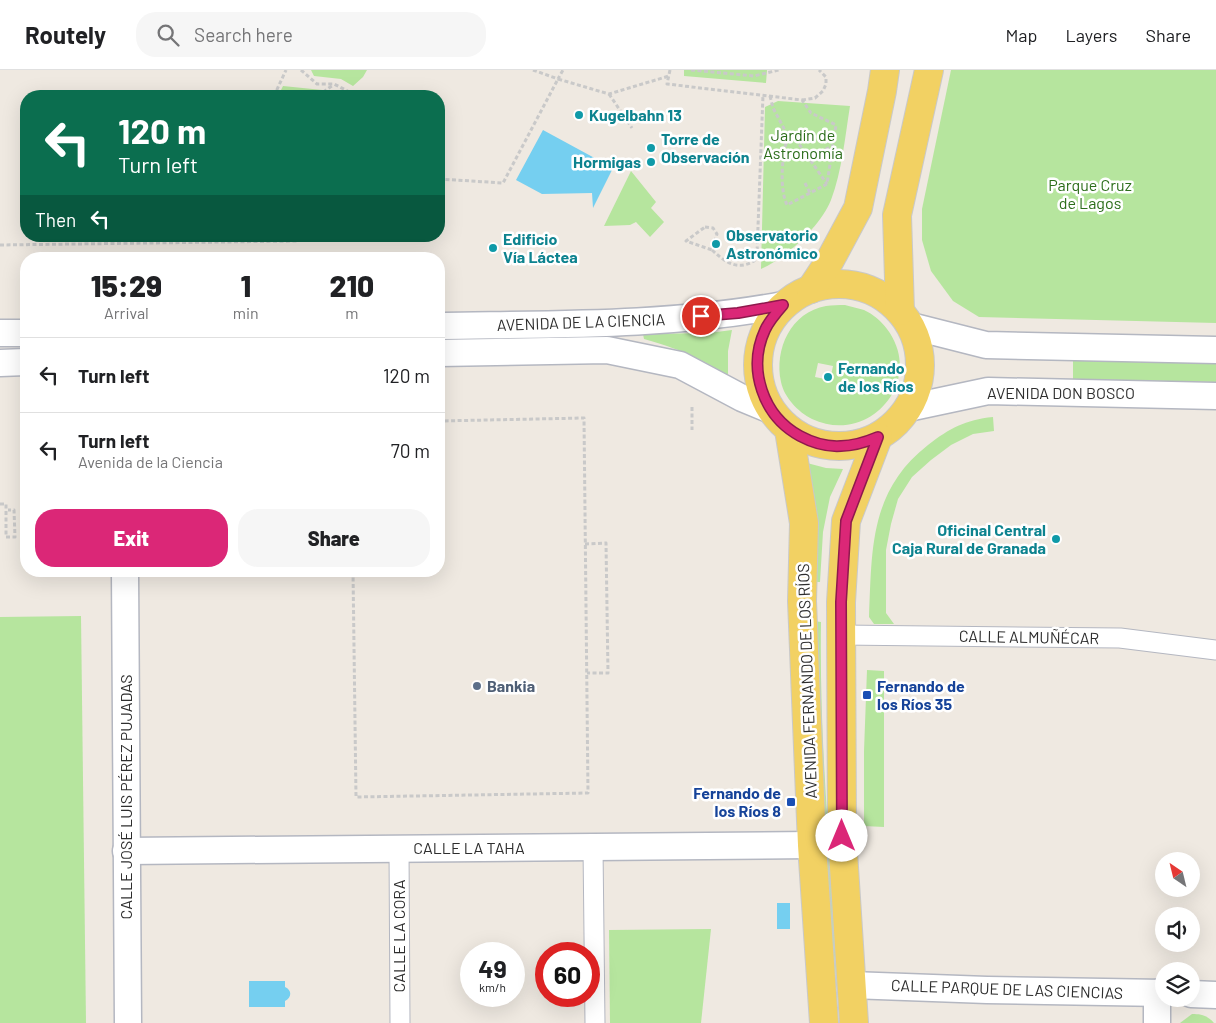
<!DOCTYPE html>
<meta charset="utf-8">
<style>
body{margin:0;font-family:Barlow,sans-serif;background:#f6f6f6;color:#202124;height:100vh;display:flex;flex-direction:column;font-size:19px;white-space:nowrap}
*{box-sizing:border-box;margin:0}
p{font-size:16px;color:#757577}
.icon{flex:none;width:28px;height:28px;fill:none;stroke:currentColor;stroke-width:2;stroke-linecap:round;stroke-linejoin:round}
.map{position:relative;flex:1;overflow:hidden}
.sheet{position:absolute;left:20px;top:182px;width:425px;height:325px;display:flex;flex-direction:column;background:#fff;border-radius:20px;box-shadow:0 5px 20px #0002}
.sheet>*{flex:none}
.hud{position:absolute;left:20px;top:20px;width:425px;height:152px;border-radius:20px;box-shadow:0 5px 20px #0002;background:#0b6e4f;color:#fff;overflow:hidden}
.needle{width:32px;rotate:325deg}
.controls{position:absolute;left:1155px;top:782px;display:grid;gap:10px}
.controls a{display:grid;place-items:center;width:45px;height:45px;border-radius:50%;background:#fff;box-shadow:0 5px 20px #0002;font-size:25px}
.speed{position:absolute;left:460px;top:872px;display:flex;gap:10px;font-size:25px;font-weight:700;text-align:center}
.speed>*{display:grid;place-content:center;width:65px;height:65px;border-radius:50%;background:#fff;box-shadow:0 5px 20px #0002;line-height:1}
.speed small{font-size:12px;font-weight:400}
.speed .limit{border:8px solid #d22;background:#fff;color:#111}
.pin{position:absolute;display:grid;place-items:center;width:42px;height:42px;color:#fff;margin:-21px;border:2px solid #fff;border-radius:50%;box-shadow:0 1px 5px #0007}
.me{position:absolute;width:55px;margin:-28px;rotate:0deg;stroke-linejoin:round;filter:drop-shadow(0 0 4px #0008)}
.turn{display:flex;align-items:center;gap:18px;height:105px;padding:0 15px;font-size:22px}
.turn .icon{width:65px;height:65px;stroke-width:2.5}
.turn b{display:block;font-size:35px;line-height:42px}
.then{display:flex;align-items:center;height:48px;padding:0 15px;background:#0003;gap:10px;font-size:19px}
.eta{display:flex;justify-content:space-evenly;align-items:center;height:85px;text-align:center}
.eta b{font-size:30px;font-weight:800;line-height:35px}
.cta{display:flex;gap:10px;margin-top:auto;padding:10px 15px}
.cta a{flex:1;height:58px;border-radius:20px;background:#db2777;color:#fff;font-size:20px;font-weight:800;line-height:58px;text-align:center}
.cta a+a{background:#f6f6f6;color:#202124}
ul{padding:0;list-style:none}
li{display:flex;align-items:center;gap:15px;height:75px;padding:0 15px;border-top:1px solid #e0e0e0}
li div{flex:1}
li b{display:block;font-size:19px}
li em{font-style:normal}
header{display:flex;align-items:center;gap:30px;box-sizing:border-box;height:70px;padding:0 25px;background:#fff;border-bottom:1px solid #e0e0e0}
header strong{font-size:24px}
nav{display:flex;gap:28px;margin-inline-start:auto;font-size:18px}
.search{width:350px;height:45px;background:#f6f6f6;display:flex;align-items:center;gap:12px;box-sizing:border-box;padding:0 18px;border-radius:20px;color:#757577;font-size:19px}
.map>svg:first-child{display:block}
.green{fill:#b6e59e;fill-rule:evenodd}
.water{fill:#75cff0}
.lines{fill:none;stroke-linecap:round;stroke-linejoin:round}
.street-casing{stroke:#b4b7c1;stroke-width:21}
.secondary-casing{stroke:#b4b7c1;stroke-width:29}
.primary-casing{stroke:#c9c9c9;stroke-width:30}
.path{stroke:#c9c9c9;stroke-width:3;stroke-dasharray:4 2.5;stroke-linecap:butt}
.street{stroke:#fff;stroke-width:19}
.secondary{stroke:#fff;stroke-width:26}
.primary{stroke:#f2d163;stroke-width:28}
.route-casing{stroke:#8e194d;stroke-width:12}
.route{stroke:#db2777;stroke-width:9}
.culture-dot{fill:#0f9aa8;stroke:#fff;stroke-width:2}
.service-dot{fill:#5c6f8a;stroke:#fff;stroke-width:2}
.transit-dot{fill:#1a4fb4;stroke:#fff;stroke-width:2}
.labels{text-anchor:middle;stroke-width:5;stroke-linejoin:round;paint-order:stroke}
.culture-label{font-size:16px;font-weight:bold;fill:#0d838f;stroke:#fff;text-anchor:start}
.park-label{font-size:16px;fill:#2c6e1b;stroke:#fff}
.street-label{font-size:16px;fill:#2e2e2e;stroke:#fff}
.service-label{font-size:16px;font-weight:bold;fill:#4e5e75;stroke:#fff;text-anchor:start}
.transit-label{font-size:16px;font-weight:bold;fill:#164399;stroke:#fff;text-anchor:start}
</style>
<header>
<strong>Routely</strong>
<div class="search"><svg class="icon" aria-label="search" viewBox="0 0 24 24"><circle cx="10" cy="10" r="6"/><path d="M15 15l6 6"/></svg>Search here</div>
<nav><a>Map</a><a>Layers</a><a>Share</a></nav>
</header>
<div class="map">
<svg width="1216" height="953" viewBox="0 0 1216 953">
<rect width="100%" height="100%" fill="#efe9e1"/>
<g class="green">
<polygon points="311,0 367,0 363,7 353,16 341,9 314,6"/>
<polygon points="684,0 767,0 766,13 684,6"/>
<polygon points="951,0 1216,0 1216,253 979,247 953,231 931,201 922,170 922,139"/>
<polygon points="283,16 342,22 348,26 278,26"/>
<path d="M778,31L850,36C845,67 842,101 831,130C820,157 786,188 761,199L765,37Z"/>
<polygon points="631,101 656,132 651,138 664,152 650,167 636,152 630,155 604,156"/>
<path d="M845,235C851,237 858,238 864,240C873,244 881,251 887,259C926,311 869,376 812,349C798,342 784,327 781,312C774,279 791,242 826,236C832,235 839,235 845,235ZM818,293L833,296L830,310L815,307Z"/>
<path d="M732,260L728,281V305C699,288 677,278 644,269L643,264L709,263Z"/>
<polygon points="1073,290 1216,292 1216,312 1073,309"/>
<path d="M993,347L994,361L973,364L951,375L931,390L912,407L898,429L891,454L886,480V543L894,554H874L869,547C872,480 869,421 928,375C950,358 965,350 993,347Z"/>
<polygon points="807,393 826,398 843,399 830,427 823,462 820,512 816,512 818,462 814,427"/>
<polygon points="81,546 86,953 0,953 0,547"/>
<path d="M814,551L821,552C819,686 833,819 844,953H840L820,726Z"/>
<polygon points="867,600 884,601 884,757 864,756 864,681"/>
<polygon points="711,859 701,953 610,953 609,860"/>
<path d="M1192,944C1201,944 1207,945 1214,953H1180Z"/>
</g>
<g class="water">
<polygon points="543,60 613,98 593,138 592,123 542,124 516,110"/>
<rect x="777" y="833" width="13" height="26"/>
<path d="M249,911H285V917C292,920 292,927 285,931V937H249Z"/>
</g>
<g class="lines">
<defs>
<g id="street">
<polyline points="841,565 1120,568 1216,580"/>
<polyline points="593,777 595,953"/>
<polyline points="399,778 400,953"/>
</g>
<g id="secondary">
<path d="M439,256C554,254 670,256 783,235"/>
<polyline points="911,256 986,275 1216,280"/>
<polyline points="0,263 26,263"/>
<polyline points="439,283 607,280 680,295 742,328 771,340"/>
<polyline points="0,293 26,292"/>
<polyline points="908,338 988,321 1216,326"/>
<polyline points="125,501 128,953"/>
<polyline points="126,781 812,775"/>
<polyline points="851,915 987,920 1164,923"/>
<polyline points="1191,924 1216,925"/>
<polyline points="1157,953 1157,923"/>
</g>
<g id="primary">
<circle cx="839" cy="295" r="81"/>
<polyline points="811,219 829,192 858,138 882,21 885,0"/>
<polyline points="900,241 897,145 929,0"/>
<polyline points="789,360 804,453 802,531 812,775 824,953"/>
<polyline points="854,953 842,766 841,532 846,451 878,367"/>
</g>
</defs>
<use href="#street" class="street-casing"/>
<use href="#secondary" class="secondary-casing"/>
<use href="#primary" class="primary-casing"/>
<g class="path">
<polyline points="301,0 317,14 334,14 357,26"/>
<polyline points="533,0 558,9 563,0"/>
<path d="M670,0L667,14L802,30L811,43L836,55L827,114L787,135C779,118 782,84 788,66"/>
<polyline points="691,0 754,6 779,0"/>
<polyline points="609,24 632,58"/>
<polyline points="274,26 286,0"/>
<polyline points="318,26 333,15"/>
<polyline points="770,26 773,38 788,66 797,71 827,114"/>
<polyline points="802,30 815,28 823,21 826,14 826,7 819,0"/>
<polyline points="808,88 834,75"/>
<polyline points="439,109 503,113 558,9 609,24 669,6"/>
<polyline points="805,113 810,123"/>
<polygon points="705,157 713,158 717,164 712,180 686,171"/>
<polyline points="0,175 297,171"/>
<path d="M712,180C725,192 737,201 754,191L757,183L763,25"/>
<polyline points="692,337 692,360"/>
<polyline points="0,434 6,434 6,467 15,467 14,440 8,440"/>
<polyline points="585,474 606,473 608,603 587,603"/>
<polyline points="353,501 356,727 588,723 584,348 439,351"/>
</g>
<use href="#street" class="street"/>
<use href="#secondary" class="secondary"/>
<use href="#primary" class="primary"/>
</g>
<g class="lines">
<defs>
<path id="route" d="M701,246L738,243L783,235C776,243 769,251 765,260C747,299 763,346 800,366C813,373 826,377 841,376C854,376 866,372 878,367L846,451L841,532L842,766"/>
</defs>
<use href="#route" class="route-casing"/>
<use href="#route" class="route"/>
</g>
<g class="culture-dot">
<circle cx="579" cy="45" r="5"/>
<circle cx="651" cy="78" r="5"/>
<circle cx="651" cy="92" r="5"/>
<circle cx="716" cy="174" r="5"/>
<circle cx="493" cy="178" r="5"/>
<circle cx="828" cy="307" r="5"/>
<circle cx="1056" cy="469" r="5"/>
</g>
<circle class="service-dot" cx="477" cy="616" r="5"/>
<g class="transit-dot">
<rect x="862" y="620" width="10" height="10" rx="2.5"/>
<rect x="786" y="727" width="10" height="10" rx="2.5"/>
</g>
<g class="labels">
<g class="culture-label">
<text x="589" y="51">Kugelbahn 13</text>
<text x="661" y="75">Torre de<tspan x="661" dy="18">Observación</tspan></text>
<text x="641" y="98" text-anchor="end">Hormigas</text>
<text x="726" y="171">Observatorio<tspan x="726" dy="18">Astronómico</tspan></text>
<text x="503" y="175">Edificio<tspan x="503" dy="18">Vía Láctea</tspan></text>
<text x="838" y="304">Fernando<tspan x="838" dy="18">de los Ríos</tspan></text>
<text x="1046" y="466" text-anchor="end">Oficinal Central<tspan x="1046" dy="18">Caja Rural de Granada</tspan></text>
</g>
<g class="park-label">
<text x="803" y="71">Jardín de<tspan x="803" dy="18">Astronomía</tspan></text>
<text x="1090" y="121">Parque Cruz<tspan x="1090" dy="18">de Lagos</tspan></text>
</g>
<g class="street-label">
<text transform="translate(581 252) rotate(-2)" y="6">AVENIDA DE LA CIENCIA</text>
<text x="1061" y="329">AVENIDA DON BOSCO</text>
<text transform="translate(1029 567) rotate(1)" y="6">CALLE ALMUÑÉCAR</text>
<text transform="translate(807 611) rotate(-92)" y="6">AVENIDA FERNANDO DE LOS RÍOS</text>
<text transform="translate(126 727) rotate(-90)" y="6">CALLE JOSÉ LUIS PÉREZ PUJADAS</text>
<text x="469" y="784">CALLE LA TAHA</text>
<text transform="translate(399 866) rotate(-90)" y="6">CALLE LA CORA</text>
<text transform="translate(1007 919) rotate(2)" y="6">CALLE PARQUE DE LAS CIENCIAS</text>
</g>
<g class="service-label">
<text x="487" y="622">Bankia</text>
</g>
<g class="transit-label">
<text x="877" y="622">Fernando de<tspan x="877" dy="18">los Ríos 35</tspan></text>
<text x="781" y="729" text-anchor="end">Fernando de<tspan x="781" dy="18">los Ríos 8</tspan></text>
</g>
</g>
</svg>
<div class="controls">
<a><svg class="needle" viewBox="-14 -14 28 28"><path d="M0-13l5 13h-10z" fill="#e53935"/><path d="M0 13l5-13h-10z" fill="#757577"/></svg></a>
<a><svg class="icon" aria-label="sound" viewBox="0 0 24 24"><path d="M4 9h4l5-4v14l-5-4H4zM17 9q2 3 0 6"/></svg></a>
<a><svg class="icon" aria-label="layers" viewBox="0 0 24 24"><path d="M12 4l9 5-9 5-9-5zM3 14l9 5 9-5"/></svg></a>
</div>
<div class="speed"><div>49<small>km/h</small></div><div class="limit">60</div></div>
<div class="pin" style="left:701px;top:246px;background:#d93025"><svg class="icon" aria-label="arrive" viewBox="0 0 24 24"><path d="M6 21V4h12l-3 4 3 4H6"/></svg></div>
<svg class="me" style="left:842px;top:766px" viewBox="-20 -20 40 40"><circle r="19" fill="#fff"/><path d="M0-13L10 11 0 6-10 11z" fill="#db2777"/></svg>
<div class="hud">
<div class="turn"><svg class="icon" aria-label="left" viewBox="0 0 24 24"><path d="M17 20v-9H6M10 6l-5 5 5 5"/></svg><div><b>120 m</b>Turn left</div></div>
<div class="then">Then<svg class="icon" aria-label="left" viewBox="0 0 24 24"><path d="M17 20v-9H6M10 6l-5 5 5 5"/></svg></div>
</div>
<section class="sheet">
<div class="eta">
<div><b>15:29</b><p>Arrival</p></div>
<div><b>1</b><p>min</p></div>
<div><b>210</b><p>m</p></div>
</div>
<ul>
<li><svg class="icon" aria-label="left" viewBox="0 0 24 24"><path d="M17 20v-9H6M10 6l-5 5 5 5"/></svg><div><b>Turn left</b></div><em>120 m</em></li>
<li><svg class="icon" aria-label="left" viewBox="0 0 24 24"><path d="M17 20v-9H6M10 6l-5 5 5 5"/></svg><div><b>Turn left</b><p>Avenida de la Ciencia</p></div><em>70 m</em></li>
</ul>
<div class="cta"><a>Exit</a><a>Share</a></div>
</section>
</div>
